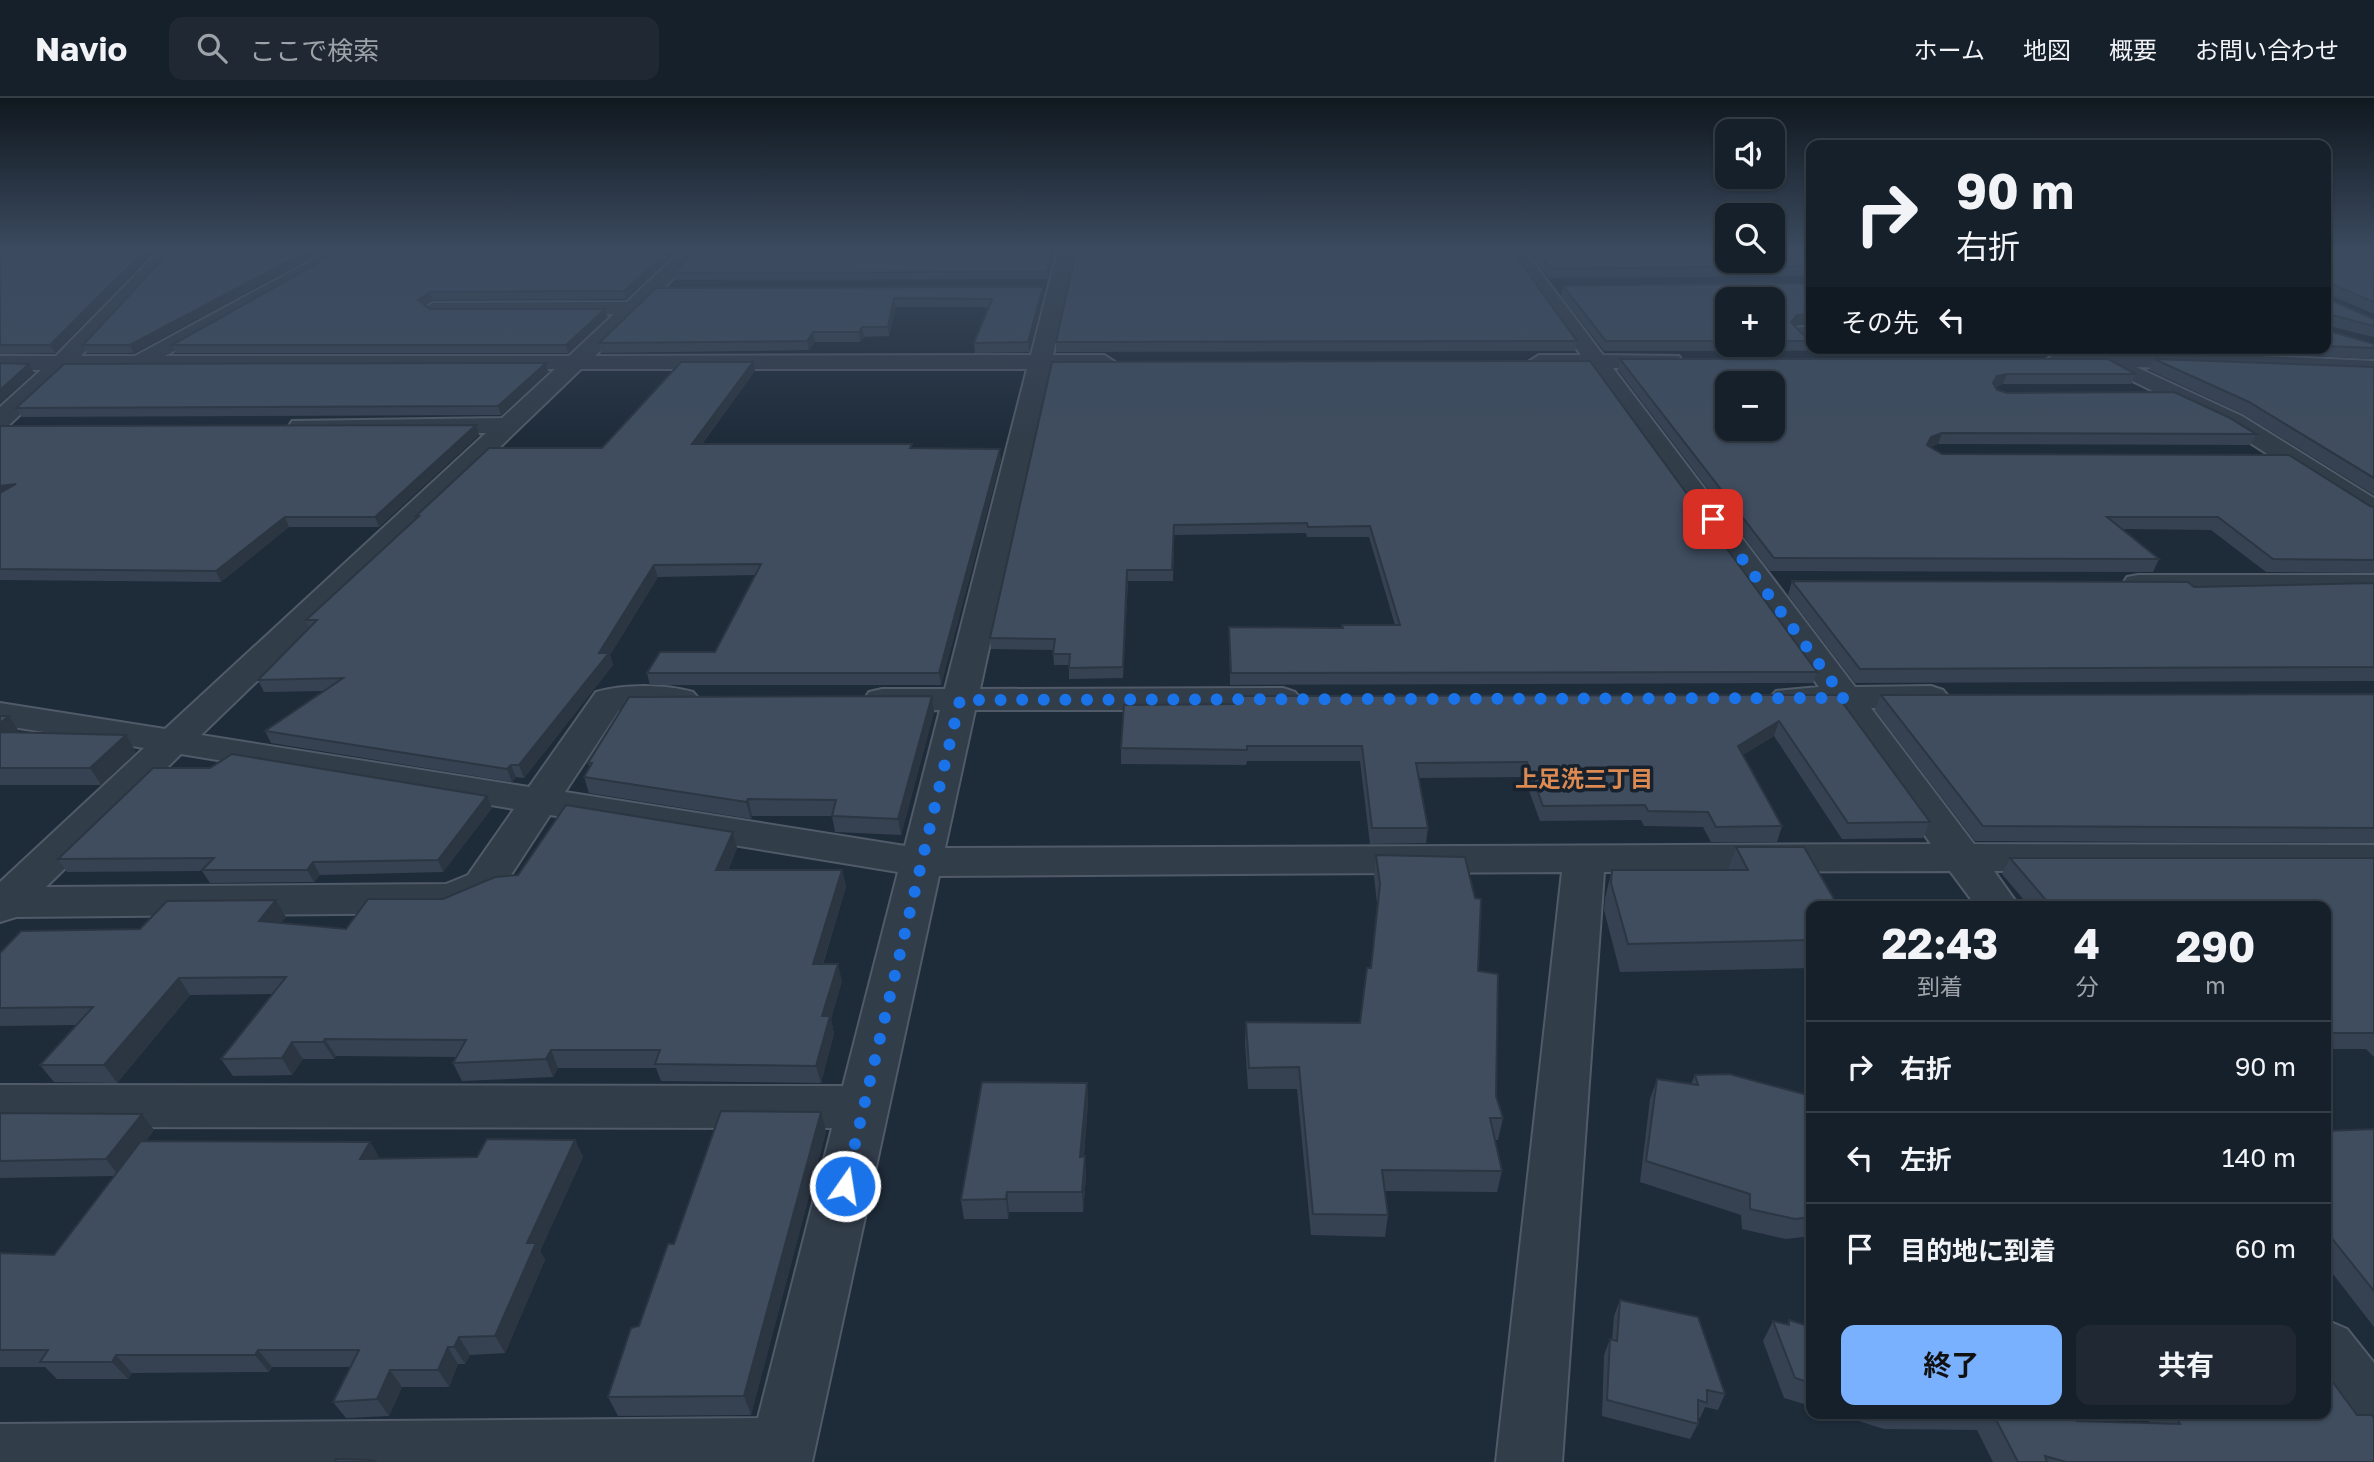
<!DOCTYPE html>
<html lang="ja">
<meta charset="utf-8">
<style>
body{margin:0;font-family:"Golos Text","Noto Sans JP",sans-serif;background:#1f2833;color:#f1f3f6;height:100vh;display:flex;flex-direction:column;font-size:26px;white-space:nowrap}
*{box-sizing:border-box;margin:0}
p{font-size:23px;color:#9ea3a9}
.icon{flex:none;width:38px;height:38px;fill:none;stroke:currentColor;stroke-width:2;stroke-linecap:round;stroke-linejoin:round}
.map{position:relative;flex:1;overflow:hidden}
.drawer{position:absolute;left:1806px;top:803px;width:525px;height:518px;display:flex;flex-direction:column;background:#16202b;border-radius:14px;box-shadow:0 2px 5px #0004,0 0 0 2px #353e47}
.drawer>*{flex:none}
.top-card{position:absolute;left:1806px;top:42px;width:525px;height:214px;border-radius:14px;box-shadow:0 2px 5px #0004,0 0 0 2px #353e47;background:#16202b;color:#f1f3f6;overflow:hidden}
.tools{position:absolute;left:1715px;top:21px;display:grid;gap:14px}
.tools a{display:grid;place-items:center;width:70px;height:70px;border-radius:14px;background:#16202b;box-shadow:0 2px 5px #0004,0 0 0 2px #353e47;font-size:35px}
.pin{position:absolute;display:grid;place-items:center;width:60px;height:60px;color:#fff;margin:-30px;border-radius:14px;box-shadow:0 4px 10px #0006}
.me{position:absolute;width:77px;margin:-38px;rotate:13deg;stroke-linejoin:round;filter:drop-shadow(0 0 5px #0008)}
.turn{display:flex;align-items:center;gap:24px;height:147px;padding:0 35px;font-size:32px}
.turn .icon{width:91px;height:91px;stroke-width:2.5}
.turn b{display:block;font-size:49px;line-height:60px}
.then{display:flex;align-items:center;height:66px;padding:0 35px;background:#0003;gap:14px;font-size:26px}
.eta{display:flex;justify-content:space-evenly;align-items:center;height:119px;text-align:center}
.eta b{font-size:42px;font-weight:700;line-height:49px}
.cta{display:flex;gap:14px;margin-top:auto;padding:14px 35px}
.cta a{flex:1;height:80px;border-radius:14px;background:#79b1ff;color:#111;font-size:28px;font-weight:700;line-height:80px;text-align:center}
.cta a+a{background:#1f2833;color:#f1f3f6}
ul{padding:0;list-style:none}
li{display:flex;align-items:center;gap:21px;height:91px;padding:0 35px;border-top:2px solid #353e47}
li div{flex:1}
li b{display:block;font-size:26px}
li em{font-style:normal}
header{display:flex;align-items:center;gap:42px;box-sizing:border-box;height:98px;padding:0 35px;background:#16202b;border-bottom:2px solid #353e47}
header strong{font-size:33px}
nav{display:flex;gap:38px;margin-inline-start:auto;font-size:24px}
.search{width:490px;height:63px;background:#1f2833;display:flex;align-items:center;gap:18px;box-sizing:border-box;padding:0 24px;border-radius:14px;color:#9ea3a9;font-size:26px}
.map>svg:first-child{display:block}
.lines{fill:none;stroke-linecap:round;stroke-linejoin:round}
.minor-casing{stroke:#505a68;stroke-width:4}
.minor{fill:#323d4a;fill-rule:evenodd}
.wall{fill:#364252;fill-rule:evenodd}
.shaded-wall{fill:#2c3642}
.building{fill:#3f4d5f;stroke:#2c3642;stroke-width:2;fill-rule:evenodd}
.route{stroke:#1a73e8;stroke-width:12;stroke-dasharray:0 21.6}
.labels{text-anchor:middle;stroke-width:7;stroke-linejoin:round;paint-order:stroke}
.neighbourhood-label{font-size:23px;font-weight:bold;fill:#dc8a52;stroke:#18222e}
</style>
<header>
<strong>Navio</strong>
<div class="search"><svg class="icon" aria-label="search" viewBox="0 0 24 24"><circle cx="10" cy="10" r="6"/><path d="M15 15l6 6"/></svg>ここで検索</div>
<nav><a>ホーム</a><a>地図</a><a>概要</a><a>お問い合わせ</a></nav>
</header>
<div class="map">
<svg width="2374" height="1364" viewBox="0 0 2374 1364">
<rect width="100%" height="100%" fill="#1e2b39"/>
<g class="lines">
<defs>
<g id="minor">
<path d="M161,151H180L81,258H135L333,151H356L165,258H569L614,216L433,217L423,211L433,205L627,204L683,151H703L595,258L1031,257L1058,151H1076L1053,257H1104L1115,264L1104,271H1050L980,591L1283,590L1295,594L1301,601L1295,608L1283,612H975L945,750L1931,746L1834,610L1788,611L1776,607L1770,600L1776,593L1819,589L1590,270L1539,271L1528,264L1539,257H1581L1505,151H1523L1603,257L1679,258L1682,263L1671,270H1613L1855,589L1931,588L1943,592L1949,599L1943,606L1931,610H1871L1974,746L2374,747V773H1994L2019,808H1976L1950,773L1604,774L1562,1364H1496L1562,774L939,778L812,1364H0V1326L758,1320L832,1030L0,1029V987L843,988L898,774L550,717L498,797L451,815L16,819L0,824V784L144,650L0,627V605L165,631L486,335H301L292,333L289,328L292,323L502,320L555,271L68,272L9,327L0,329V309L41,272H0V258H56ZM581,271H1027L945,591H882L869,594L864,602L869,610L882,613L940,612L905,748L565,694L619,612H681L693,608L699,601L693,594C665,586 624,586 596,594L529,689L201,637ZM181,656L514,711L468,777L446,786L46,789Z"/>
<polygon points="1811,228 1811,249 1803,248 1791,234 1795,230"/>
<polygon points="2057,255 2196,255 2374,263 2374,277 2136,269 2242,318 2374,400 2374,420 2364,418 2224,328 2104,269 2049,267 2046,262"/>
<polygon points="2138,477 2374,477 2374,495 2138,495 2127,493 2123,486 2127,479"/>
<path d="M2326,1222L2347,1231L2374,1265V1347C2316,1324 2323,1275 2326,1222Z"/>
</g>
</defs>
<use href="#minor" class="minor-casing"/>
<use href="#minor" class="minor"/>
</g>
<g class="wall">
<polygon points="0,151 157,151 55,255 0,256"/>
<polygon points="172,151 327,151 134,255 87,255 83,247"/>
<polygon points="343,151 680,151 626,201 433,202 425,207 430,211 605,211 607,219 568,255 176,255 172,247"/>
<polygon points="696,151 1054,151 1054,155 1048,181 675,182 674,175"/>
<polygon points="1525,151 1724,151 1727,163 1811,151 1811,178 1549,180"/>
<path d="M2326,151H2374V216L2328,196V201L2374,221V239L2329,228V233L2374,246V261L2196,252L1604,253L1561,198L1563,188L1811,185V226L1795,228L1806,240L1811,239V250H2326ZM1727,201H1773V247H1727Z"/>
<polygon points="1043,189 1044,199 1029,254 975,255 974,245 988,210 981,209 896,209 889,238 864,239 860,244 815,244 809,252 601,255 599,245 656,190"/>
<polygon points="1577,243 1575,253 1056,254 1056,244"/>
<polygon points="1620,261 2136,276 2131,286 2003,286 1995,289 1997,292 2007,295 2256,336 2250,347 1938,346 1931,349 1942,356 2374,409 2374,475 2266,474 2211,432 2123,431 2159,461 2153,474 1770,473 1618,272"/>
<polygon points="2154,261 2374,269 2374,397 2243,316 2149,272"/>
<polygon points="1052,264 1817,574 1813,585 1230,587 1229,529 1342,530 1342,527 1395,527 1369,439 1307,439 1306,435 1174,437 1173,483 1128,483 1123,580 1069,581 1069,567 1054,567 1053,552 991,551 990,540"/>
<polygon points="546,265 548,274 501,317 22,319 16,310"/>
<polygon points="755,273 702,346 912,346 912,350 1001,361 941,587 650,587 647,575 715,554 755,477 658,479 610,557 613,567 524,680 516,679 512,684 271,645 265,633 324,593 264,594 258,582 309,529 306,522 417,420 416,418 602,350"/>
<polygon points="476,327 479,337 379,429 289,429 221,484 0,482 0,328"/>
<polygon points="1792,483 2194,489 2374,485 2374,583 1855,585 1788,497"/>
<polygon points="2374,596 2374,745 1975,743 1875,612 1881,597"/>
<polygon points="1837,597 1930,724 1923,740 1842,741 1774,638 1743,657 1782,728 1777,744 1711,744 1703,729 1644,728 1641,722 1540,723 1524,679 1419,680 1428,730 1426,745 1370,746 1360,663 1247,663 1246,667 1121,666 1121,650 1233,606 1233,598"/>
<polygon points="932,598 934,614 901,737 835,734 832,718 752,718 751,721 589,695 584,679 590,670 588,665"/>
<polygon points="0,618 20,635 136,654 101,687 0,687"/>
<polygon points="492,710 443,774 320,777 314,784 210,785 202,773 67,774 58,761"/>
<polygon points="733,734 737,750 728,772 842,772 846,789 823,866 842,883 831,921 834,936 821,985 661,983 656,970 558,970 553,979 462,983 453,965 456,959 336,958 334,961 303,961 292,977 233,978 221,961 272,896 190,897 117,985 54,984 40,967 77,927 0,928 0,855 140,831 286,819 281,825 346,831 518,777"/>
<polygon points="1736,749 1811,808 1811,870 1620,874 1604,812 1605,800 1612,772 1728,772"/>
<polygon points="1376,757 1478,873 1496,998 1503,1020 1498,1042 1495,1042 1502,1073 1497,1094 1385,1093 1388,1117 1385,1139 1311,1137 1297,991 1248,991 1245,945 1246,924 1360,925 1371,870 1377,806 1374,778"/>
<polygon points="2010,760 2374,760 2374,959 2366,951 2326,951 2326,808 2029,808 2002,776"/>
<polygon points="1695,977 1811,998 1811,1138 1786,1141 1742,1131 1741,1117 1640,1084 1650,1001 1657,981 1691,986"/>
<polygon points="1087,985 1088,1005 1084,1058 1086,1078 1083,1114 1009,1114 1008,1121 964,1121 961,1102"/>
<polygon points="0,1015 142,1016 154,1032 146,1043 370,1044 380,1061 477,1059 575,1042 583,1059 540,1153 545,1162 505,1255 470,1257 465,1266 458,1266 449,1289 402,1289 389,1318 346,1320 333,1304 351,1269 272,1269 269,1274 132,1275 128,1281 57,1281 45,1269 0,1269 0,1155 54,1157 114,1078 0,1080"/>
<polygon points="2374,1031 2374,1229 2326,1167 2326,1033"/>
<polygon points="826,1034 751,1317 618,1318 608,1299 674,1146"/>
<polygon points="1620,1202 1725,1296 1718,1312 1705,1309 1700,1320 1698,1320 1698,1326 1690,1341 1602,1318 1604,1257 1610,1241 1612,1242 1614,1218"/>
<polygon points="1789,1222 1811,1229 1811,1308 1784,1300 1763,1243 1773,1223 1787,1227"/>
<polygon points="1836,1316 2073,1316 2077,1323 2150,1325 2144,1316 2326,1316 2374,1364 1993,1364 1977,1332 1884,1331"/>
</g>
<g class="shaded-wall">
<polygon points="146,151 157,151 55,255 50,247"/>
<polygon points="311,151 327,151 134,255 130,247"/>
<polygon points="670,151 680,151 626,201 624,193"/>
<polygon points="1053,151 1054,151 1054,155 1048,181 1047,174"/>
<polygon points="1043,189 1044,199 1029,254 1028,244"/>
<polygon points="430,194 433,202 421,210 418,202"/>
<polygon points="894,200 896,209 889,238 888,229"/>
<polygon points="605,211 607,219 568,255 566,247"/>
<polygon points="1811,216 1811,226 1795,227 1791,224 1797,217"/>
<polygon points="862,229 864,239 860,244 859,234"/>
<polygon points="813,234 815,244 809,252 807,243"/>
<polygon points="753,264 755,273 694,356 692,346"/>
<polygon points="546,265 548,274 501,317 498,308"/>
<polygon points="29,266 34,275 0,305 0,292"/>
<polygon points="2007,276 2003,286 1993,289 1993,285 1997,278"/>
<polygon points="476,327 479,337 379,429 375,419"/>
<polygon points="1942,335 1938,346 1927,350 1927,347 1931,339"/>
<polygon points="1000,351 1001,361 941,587 939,575"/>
<polygon points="16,386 0,399 0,388"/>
<polygon points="285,419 289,429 221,484 216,473"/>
<polygon points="654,467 658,479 610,557 613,567 524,680 519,667 599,555"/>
<polygon points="1127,472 1128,483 1123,580 1123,569"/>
<polygon points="932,598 934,614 901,737 898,721"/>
<polygon points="9,618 20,635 0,650 0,625"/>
<polygon points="1779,623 1774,638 1733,663 1738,648"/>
<polygon points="126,637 136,654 101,687 90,670"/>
<polygon points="511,667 516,679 512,684 507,671"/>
<polygon points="487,698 492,710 443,774 438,762"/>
<polygon points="748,701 752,718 751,721 746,704"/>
<polygon points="733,734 737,750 720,789 716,772"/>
<polygon points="313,764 320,777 314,784 307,772"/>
<polygon points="842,772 846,789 817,883 813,866"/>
<polygon points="276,802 286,819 269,840 259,823"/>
<polygon points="838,866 842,883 831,921 834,936 821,985 816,968 822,918"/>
<polygon points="179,880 190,897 117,985 104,967"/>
<polygon points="325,941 336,958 334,961 323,944"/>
<polygon points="292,944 303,961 292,977 282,960"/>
<polygon points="551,952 558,970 553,979 546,961"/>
<polygon points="1087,985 1088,1005 1082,1078 1080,1059"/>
<polygon points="821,1014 826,1034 751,1317 744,1298"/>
<polygon points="142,1016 154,1032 119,1078 106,1061"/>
<polygon points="575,1042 583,1059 540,1153 545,1162 505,1255 495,1238 527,1145"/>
<polygon points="370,1044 380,1062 360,1061"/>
<polygon points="1085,1058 1086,1078 1083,1114 1082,1094"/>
<polygon points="1007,1094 1009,1114 1008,1121 1006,1101"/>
<polygon points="459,1239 470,1257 465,1266 454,1249"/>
<polygon points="448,1249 458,1266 449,1289 438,1272"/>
<polygon points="258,1252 272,1269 269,1274 255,1257"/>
<polygon points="116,1257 132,1275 128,1281 112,1264"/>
<polygon points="390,1272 402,1289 389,1318 377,1301"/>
</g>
<g class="building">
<polygon points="0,151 146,151 50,247 0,247"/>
<polygon points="172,151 311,151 130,247 83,247"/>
<polygon points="343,151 670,151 624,193 430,194 418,202 430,211 605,211 566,247 172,247"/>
<polygon points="696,151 1053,151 1047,174 674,175"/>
<polygon points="1511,151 1577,243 1056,244 1076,152"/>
<polygon points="1534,151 1724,151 1727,152 1727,163 1773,163 1773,151 1811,151 1811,168 1551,171"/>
<polygon points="2326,151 2374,151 2374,204 2332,186 2328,188 2328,201 2374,221 2374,228 2332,217 2329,220 2329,233 2374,246 2374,250 2326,248"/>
<polygon points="1811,185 1811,216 1797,217 1791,224 1806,240 1811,239 1811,243 1773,243 1773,201 1727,201 1727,243 1606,243 1563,188"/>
<polygon points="1043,189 1028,244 974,245 992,201 894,200 888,229 862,229 859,234 813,234 807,243 599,245 656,190"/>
<path d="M1620,261H2108L2136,276H2007L1997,278L1993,285L1997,292L2007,295L2174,294L2228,319L2256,336L1942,335L1931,339L1927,347L1942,356L2289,357L2370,408L2374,409V462L2273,461L2218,419H2107L2159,461L1774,460ZM1727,285H1773V331H1727Z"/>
<polygon points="2154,261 2374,269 2374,380 2249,304"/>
<polygon points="1590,263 1817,574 1231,575 1229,529 1343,530 1342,527 1400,527 1370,428 1308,429 1307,425 1174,427 1172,472 1127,472 1123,569 1069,570 1070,556 1053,556 1055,541 990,540 1052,264"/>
<polygon points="681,264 753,264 692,346 912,346 910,350 1000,351 939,575 647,575 660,554 715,554 761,466 654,467 599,555 609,555 519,667 511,667 507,671 265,633 343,580 258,582 317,522 306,522 419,418 416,418 489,350 602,350"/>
<polygon points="0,265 29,266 0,292"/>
<polygon points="546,265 498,308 16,310 64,266"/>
<polygon points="476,327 375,419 285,419 216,473 0,471 0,395 16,386 0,388 0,328"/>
<polygon points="1792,483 2188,484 2194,489 2374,485 2374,569 1860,571"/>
<polygon points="2374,596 2374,730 1983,728 1881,597"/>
<polygon points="1837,597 1930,724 1848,725 1779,623 1738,648 1782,728 1716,729 1708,714 1648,713 1645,707 1543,708 1527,664 1416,665 1428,730 1372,730 1362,648 1247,648 1247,652 1121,650 1124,607 1234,606 1233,598"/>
<polygon points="932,598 898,721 832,718 836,702 748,701 746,704 584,679 592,665 588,665 629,599"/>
<polygon points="0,618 9,618 0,625"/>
<polygon points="0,634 126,637 90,670 0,670"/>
<polygon points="232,656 487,698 438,762 313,764 307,772 202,772 214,760 58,761 153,670 210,670"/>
<polygon points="566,707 733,734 716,772 842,772 813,866 838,866 822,918 830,918 816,968 655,966 660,952 551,952 546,961 453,965 466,942 325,941 323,944 292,944 282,960 221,961 286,879 179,880 104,967 40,967 93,909 0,910 0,855 21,833 140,831 167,803 276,802 259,823 346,831 368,801 443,801 495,779 518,777"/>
<polygon points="1736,749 1804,749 1838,808 1811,808 1811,842 1628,846 1611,785 1612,772 1748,772"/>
<polygon points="1376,757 1465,759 1475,800 1481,801 1478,873 1498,876 1496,998 1503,1020 1490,1020 1502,1073 1382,1072 1388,1117 1313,1116 1299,969 1249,970 1246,924 1360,925 1367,870 1371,870 1380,786"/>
<polygon points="2010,760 2374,760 2374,935 2326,935 2326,808 2051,808"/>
<polygon points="1729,976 1811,998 1811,1119 1795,1121 1750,1111 1750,1096 1646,1063 1657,981 1698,987 1695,977"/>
<polygon points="982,984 1087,985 1080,1059 1085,1058 1082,1094 1007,1094 1006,1101 961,1102"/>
<polygon points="721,1013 821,1014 744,1298 608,1299 631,1230 639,1228 668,1146 674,1146"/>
<polygon points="0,1015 142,1016 106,1061 0,1063"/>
<polygon points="2374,1031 2374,1193 2326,1133 2326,1033"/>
<polygon points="487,1041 575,1042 527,1145 536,1145 495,1238 459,1239 454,1249 448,1249 438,1272 390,1272 377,1301 333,1304 359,1252 258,1252 255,1257 116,1257 112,1264 40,1264 48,1252 0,1252 0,1155 54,1157 141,1043 370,1044 360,1061 477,1059"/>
<polygon points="1620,1202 1698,1219 1725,1296 1707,1292 1707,1305 1698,1302 1698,1326 1607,1302 1610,1241 1617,1243"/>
<polygon points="1789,1222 1811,1229 1811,1285 1795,1280 1773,1223 1789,1227"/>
<polygon points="2326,1275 2357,1317 2372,1317 2374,1320 2374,1364 2066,1364 2045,1358 2047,1364 2018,1364 1993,1316 2073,1316 2077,1323 2180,1326 2174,1316 2326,1316"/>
<polygon points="336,1361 370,1362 377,1364 335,1364"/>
</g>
<linearGradient id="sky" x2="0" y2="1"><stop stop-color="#10181f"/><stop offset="0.44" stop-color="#3b4a5f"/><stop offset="1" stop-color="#3b4a5f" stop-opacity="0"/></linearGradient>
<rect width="2374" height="342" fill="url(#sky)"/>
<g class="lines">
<polyline class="route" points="845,1088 960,602 1844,600 1713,421"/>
</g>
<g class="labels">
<g class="neighbourhood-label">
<text x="1584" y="689">上足洗三丁目</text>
</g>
</g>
</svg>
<div class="tools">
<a><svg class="icon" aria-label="sound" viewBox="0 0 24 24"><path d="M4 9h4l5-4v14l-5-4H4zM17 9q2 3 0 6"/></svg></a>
<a><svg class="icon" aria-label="search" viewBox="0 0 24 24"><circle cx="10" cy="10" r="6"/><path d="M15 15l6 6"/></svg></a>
<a>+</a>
<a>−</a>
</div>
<div class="pin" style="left:1713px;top:421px;background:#d93025"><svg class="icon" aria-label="arrive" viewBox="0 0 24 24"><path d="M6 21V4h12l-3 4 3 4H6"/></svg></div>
<svg class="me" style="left:845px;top:1088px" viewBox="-20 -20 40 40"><circle r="17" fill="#1a73e8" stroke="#fff" stroke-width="3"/><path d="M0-11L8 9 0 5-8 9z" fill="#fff"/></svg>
<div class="top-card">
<div class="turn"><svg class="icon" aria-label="right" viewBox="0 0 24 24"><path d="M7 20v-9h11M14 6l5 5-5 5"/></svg><div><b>90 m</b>右折</div></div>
<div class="then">その先<svg class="icon" aria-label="left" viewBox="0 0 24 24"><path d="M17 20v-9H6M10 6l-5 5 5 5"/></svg></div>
</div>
<section class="drawer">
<div class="eta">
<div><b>22:43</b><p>到着</p></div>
<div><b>4</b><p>分</p></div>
<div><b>290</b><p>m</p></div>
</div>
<ul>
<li><svg class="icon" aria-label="right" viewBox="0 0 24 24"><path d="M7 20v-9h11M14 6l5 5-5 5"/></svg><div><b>右折</b></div><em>90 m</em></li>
<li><svg class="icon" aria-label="left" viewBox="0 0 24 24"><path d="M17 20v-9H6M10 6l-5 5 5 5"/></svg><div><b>左折</b></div><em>140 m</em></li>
<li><svg class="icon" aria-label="arrive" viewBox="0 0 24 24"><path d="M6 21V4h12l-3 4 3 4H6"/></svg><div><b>目的地に到着</b></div><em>60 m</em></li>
</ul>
<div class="cta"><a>終了</a><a>共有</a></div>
</section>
</div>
